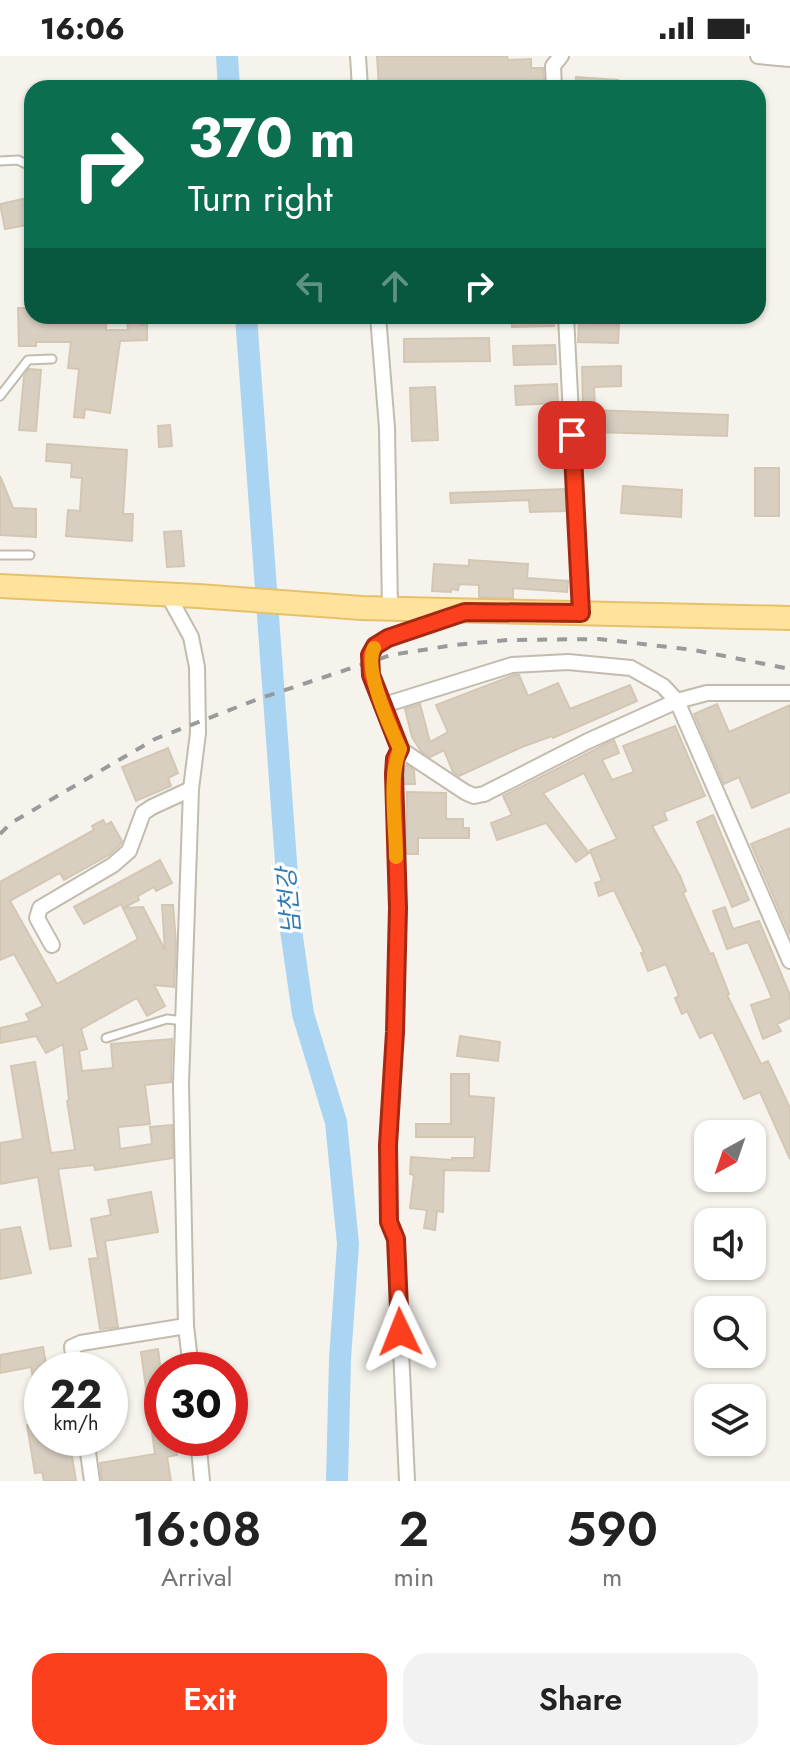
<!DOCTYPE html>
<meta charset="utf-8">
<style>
body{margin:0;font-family:Jost,"Noto Sans KR",sans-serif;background:#f2f2f2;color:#222;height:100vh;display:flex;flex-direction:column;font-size:30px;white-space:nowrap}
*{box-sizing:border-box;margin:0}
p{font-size:26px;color:#767676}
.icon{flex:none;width:44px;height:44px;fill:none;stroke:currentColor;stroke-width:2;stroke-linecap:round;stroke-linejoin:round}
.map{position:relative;height:1425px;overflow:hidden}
.drawer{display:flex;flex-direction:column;background:#fff;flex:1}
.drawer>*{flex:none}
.banner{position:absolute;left:24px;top:24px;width:742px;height:244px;border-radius:24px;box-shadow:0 2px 6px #0004;background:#0b6e4f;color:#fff;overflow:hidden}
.needle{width:52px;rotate:220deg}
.fabs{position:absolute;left:694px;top:1064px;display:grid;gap:16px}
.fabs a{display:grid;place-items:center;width:72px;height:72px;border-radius:16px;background:#fff;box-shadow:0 2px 6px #0004;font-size:40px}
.speed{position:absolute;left:24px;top:1296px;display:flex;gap:16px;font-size:40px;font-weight:700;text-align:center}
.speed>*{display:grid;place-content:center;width:104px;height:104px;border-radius:50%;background:#fff;box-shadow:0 2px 6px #0004;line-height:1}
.speed small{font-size:20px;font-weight:400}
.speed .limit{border:12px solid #d22;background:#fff;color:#111}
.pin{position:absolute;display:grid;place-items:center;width:68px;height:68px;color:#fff;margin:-34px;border-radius:16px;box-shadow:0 4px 12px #0006}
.me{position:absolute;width:88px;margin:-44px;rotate:358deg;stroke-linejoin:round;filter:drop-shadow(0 0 6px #0008)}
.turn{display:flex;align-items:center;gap:28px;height:168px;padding:0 32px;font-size:36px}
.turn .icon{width:104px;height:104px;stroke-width:2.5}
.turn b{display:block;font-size:56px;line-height:68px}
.lanes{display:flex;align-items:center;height:76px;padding:0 32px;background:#0003;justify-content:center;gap:40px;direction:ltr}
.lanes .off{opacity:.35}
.eta{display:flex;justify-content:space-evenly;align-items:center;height:136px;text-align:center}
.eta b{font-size:48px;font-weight:600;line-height:56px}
.cta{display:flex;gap:16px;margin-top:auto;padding:16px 32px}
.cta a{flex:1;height:92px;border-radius:24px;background:#fc3f1d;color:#fff;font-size:32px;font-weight:600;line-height:92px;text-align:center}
.cta a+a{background:#f2f2f2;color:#222}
.status{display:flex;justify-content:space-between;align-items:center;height:56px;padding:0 40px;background:#fff;direction:ltr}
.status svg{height:22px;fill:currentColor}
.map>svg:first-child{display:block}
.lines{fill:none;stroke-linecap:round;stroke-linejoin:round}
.river{stroke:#a9d4f2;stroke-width:22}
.building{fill:#d8cfc1;stroke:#d3c7b4;stroke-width:2}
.service-casing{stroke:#c2bbae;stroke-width:11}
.minor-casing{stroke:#c2bbae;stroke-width:18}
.primary-casing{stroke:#e6c16a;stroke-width:26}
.service{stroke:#fff;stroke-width:7}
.minor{stroke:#fff;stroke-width:14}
.primary{stroke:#ffe39c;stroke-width:22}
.rail{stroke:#9a9a9a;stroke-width:4;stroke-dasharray:10 10;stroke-linecap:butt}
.route-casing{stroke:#a42913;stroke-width:20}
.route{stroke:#fc3f1d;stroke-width:14}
.slow{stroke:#f59e0b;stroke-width:14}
.labels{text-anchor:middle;stroke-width:7;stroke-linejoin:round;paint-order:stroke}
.water-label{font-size:24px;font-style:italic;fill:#2e7ab2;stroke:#fff}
</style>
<div class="status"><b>16:06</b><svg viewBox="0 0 49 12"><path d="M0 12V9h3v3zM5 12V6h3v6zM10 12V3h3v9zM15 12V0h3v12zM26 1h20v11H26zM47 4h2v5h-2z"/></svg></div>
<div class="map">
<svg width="790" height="1425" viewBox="0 0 790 1425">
<rect width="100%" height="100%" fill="#f6f3ec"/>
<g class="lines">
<g class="river">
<polyline points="227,0 229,32"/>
<polyline points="246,260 291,874 303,958 336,1066 348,1188 340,1303 337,1425"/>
</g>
</g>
<g class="building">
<polygon points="377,0 507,0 508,4 531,3 531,12 543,12 544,24 532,24 532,32 379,32"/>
<polygon points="576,21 618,24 618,32 575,32"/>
<polygon points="32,141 32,168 5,173 0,148"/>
<polygon points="18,252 32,252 32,260 106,260 106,274 128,274 127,260 140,260 140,269 147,269 147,284 120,285 110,357 85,353 84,362 74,361 79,313 68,312 71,286 36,286 36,290 19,290"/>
<polygon points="512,260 554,260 554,270 512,271"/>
<polygon points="579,267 619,268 618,287 578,286"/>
<polygon points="489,282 490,305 404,306 404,283"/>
<polygon points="555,289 556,308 514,309 513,290"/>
<polygon points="621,310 621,330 594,331 595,351 583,351 582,311"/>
<polygon points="29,313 41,314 36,375 19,374 24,320"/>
<polygon points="557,328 558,347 516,349 515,330"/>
<polygon points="435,331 438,384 412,385 410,332"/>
<polygon points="593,354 728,359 727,380 593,376"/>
<polygon points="170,369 172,390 159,391 158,370"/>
<polygon points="47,388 127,394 123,458 133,458 132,485 66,480 68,454 80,455 82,422 71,421 72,407 46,405"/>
<rect x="755" y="412" width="24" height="48"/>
<polygon points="0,420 13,452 36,453 36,481 0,479"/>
<polygon points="623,430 682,434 681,461 621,457"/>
<polygon points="565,433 566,455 530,456 529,444 451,447 450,437"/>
<polygon points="181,475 184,510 167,511 164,476"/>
<polygon points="469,504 528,508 527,522 568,525 567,536 513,532 513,542 479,541 479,529 459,528 458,534 451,533 451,536 432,535 434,508 469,510"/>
<polygon points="514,619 519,619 528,640 558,627 570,653 630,629 637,645 553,682 552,680 522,691 459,720 453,716 444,694 430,701 421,695 412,681 405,653 420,648 430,686 448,676 436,649"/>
<polygon points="717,648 729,676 790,649 790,736 752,752 739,721 724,728 694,658"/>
<polygon points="675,670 705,740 664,756 667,764 652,770 680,820 686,835 683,837 710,898 713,897 729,938 727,939 761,1008 768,1005 790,1052 790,1103 760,1036 744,1043 713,976 700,982 687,955 682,958 675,942 679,940 666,908 648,915 641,897 644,896 614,834 599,840 595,827 602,825 590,794 617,783 584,717 543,737 589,797 576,806 546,767 497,784 491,767 512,759 503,740 614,684 619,697 602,704 612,724 634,716 623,690"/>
<polygon points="168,692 178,717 168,722 171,730 136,745 122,711"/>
<polygon points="407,709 414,714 415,728 404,728 405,710"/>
<polygon points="407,736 446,737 446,763 463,763 463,772 469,772 469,782 418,782 418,798 406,798"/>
<polygon points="713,759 749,844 732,851 697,766"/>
<polygon points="103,764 106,769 111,766 122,785 120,789 109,799 64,824 60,817 10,845 57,928 138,883 121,848 84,868 74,851 160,804 172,827 156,835 154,831 138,840 139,844 123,852 143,851 165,894 162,849 173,849 176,887 174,931 154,929 165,950 147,960 137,942 81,973 87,993 79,995 82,1015 113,1012 111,988 172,983 171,1026 145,1029 150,1068 118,1071 120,1093 152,1088 150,1071 172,1069 173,1102 95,1114 94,1109 58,1113 71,1190 50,1193 38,1121 0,1128 0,1087 23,1083 11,1010 35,1006 51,1097 75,1094 67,1045 69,1044 63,988 46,997 36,980 0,987 0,972 30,965 26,958 43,950 14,898 0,904 0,826 94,774 92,770"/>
<polygon points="790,772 790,879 751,788"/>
<polygon points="725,851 733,873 759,865 790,939 790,962 777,968 781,975 763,983 751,949 772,942 748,886 727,893 713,855"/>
<polygon points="460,980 500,986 498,1005 457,1000"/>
<polygon points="451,1018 469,1018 469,1040 494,1042 489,1115 444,1114 443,1156 437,1155 435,1174 424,1172 427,1154 410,1152 414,1119 410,1118 411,1101 452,1104 452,1102 474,1102 475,1081 416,1081 416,1068 451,1068"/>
<polygon points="151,1136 158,1176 105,1185 118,1271 100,1273 89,1203 98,1202 91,1163 111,1159 108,1144"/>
<polygon points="20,1171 31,1217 0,1223 0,1174"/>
<polygon points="43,1291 46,1308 42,1309 42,1345 37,1345 31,1311 0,1317 0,1299"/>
<polygon points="158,1293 162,1323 162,1382 175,1382 177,1399 167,1401 171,1425 102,1425 100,1407 155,1398 141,1296"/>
<polygon points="42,1367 42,1382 69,1382 76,1425 44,1425 42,1416 35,1417 27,1369"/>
</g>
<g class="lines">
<defs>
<g id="service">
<polyline points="0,105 18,104 32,111"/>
<polyline points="0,340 28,304 52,303"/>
<polyline points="0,499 30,499"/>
<polyline points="106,982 167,963 184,965"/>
</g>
<g id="minor">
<polyline points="358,0 360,32"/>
<polyline points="758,0 790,3"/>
<polyline points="554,32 553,10 561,0"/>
<polyline points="378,260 387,372 390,553"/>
<polyline points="566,260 581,557"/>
<polyline points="168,539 191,581 197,611 198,677 191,733 181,1028 186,1270 191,1314"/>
<polyline points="453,560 388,582 375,590 370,599 371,619 400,693 465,736 474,740 484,738 588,685 677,645 707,637 790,637"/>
<polyline points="384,649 512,609 568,606 631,612 663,630 677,645 790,905"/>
<polyline points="400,693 395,703 394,718 398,852 395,976 388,1089 389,1166 396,1183 407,1425"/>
<polyline points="52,889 37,862 40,852 113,809 129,795 143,757 152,751 191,733"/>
<polyline points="75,1314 72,1291 81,1287 186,1270"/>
<polyline points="86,1382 92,1425"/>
<polyline points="198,1382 202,1425"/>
</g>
<polyline id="primary" points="0,530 198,540 362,552 790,562"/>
</defs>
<use href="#service" class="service-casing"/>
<use href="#minor" class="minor-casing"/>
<use href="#primary" class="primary-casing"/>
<use href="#service" class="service"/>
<use href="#minor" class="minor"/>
<use href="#primary" class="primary"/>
<polyline class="rail" points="0,778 11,767 155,683 258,643 391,599 454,589 508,584 599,583 694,594 790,613"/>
</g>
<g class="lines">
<defs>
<polyline id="route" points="400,1276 396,1183 389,1166 388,1089 395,976 398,852 394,718 395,703 400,693 371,619 370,599 375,590 388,582 465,556 581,557 572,379"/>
</defs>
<use href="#route" class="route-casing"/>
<use href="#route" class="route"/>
<path class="slow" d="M374,592C363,612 390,671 400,693C388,721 396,770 396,801"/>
</g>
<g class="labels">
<g class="water-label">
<text transform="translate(289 845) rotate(-95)" y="8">남천강</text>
</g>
</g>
</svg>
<div class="fabs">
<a><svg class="needle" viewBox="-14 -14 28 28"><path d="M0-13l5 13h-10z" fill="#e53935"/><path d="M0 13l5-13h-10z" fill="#767676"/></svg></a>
<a><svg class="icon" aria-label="sound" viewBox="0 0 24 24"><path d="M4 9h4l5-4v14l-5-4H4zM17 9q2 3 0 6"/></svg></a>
<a><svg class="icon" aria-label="search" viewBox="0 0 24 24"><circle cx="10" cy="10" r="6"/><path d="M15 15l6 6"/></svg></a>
<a><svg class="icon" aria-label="layers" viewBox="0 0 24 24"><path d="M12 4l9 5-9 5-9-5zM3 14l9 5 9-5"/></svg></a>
</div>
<div class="speed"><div>22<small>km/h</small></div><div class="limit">30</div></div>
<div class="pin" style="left:572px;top:379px;background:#d93025"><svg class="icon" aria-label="arrive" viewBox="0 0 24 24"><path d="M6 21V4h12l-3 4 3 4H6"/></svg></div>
<svg class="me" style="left:400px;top:1276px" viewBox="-20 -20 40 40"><path d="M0-17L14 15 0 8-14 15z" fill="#fc3f1d" stroke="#fff" stroke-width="4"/></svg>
<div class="banner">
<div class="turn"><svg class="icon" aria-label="right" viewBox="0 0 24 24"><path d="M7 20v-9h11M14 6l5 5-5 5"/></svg><div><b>370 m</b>Turn right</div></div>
<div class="lanes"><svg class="icon off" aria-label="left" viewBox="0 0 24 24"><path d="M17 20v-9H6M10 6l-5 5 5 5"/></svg><svg class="icon off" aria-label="ahead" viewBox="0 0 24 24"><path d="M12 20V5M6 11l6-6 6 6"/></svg><svg class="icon" aria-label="right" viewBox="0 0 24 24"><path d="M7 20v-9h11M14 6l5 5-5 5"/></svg></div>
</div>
</div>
<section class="drawer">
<div class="eta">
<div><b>16:08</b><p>Arrival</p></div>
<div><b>2</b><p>min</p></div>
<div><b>590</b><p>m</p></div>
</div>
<div class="cta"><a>Exit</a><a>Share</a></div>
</section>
